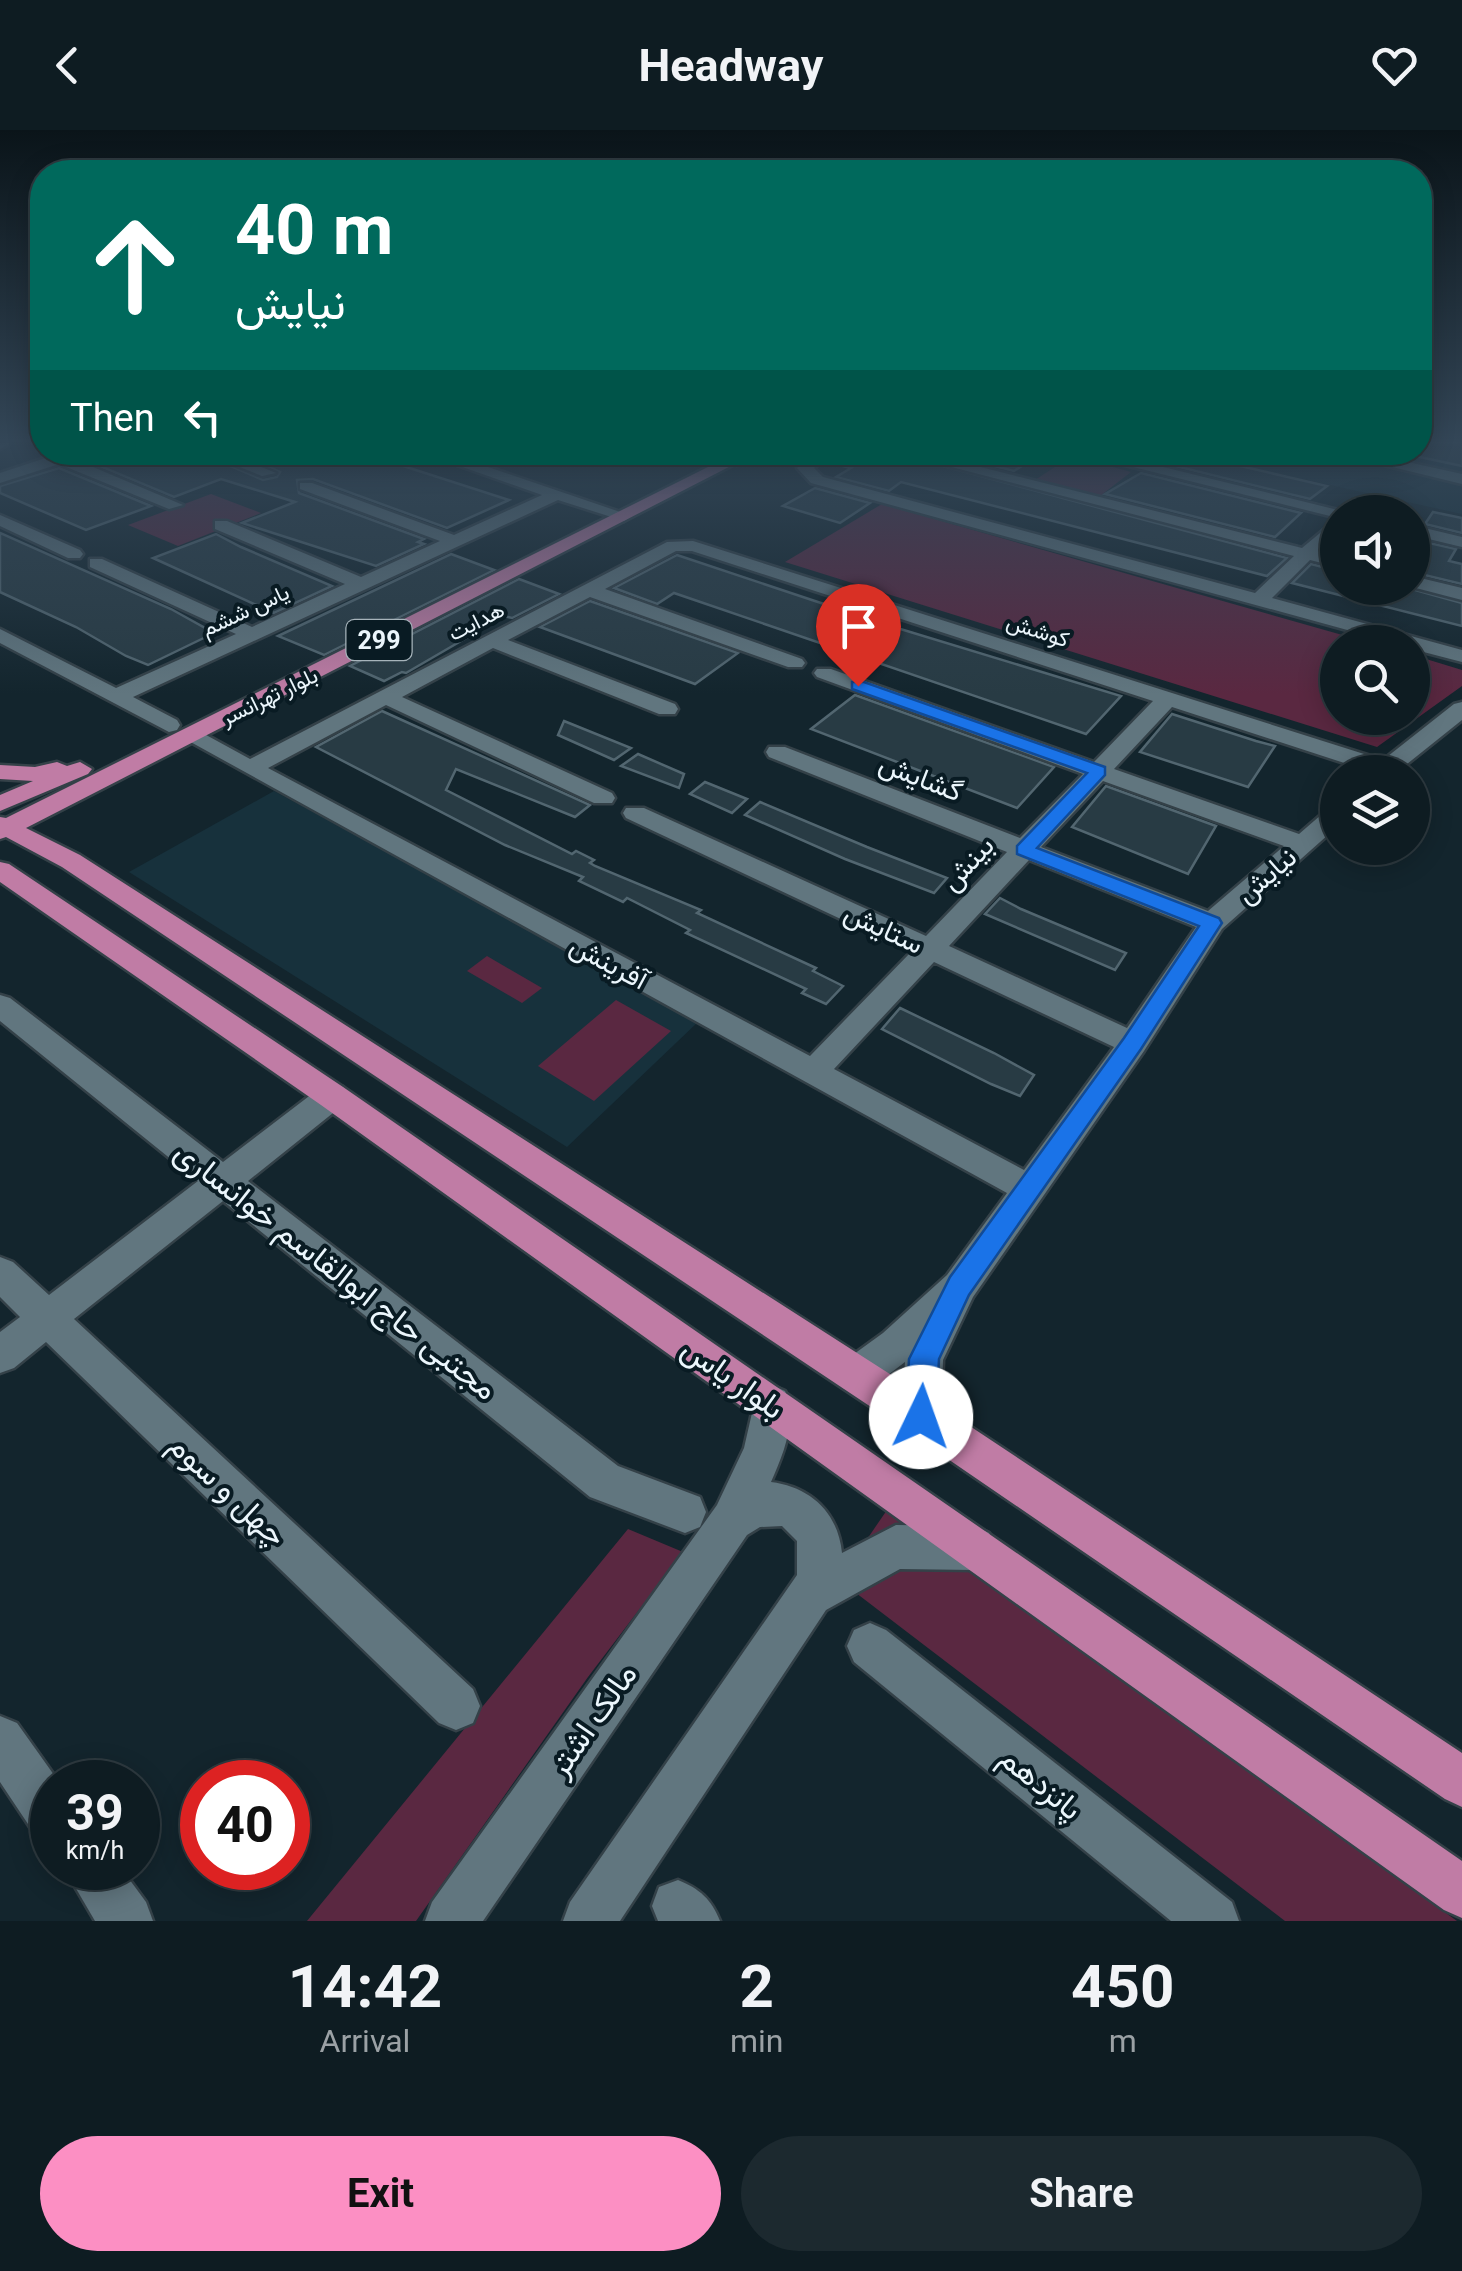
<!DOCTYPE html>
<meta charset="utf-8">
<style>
body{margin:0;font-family:Roboto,Vazirmatn,sans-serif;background:#1c292f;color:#f1f3f6;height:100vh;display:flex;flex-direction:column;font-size:38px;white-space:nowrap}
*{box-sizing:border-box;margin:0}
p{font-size:32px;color:#9ba1a5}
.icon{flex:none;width:55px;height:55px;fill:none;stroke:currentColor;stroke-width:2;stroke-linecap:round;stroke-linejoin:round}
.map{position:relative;height:1791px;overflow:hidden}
.details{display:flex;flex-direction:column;background:#0e1c22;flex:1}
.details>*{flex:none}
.hud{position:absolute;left:30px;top:30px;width:1402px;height:305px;border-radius:40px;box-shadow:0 5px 25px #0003,0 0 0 2px #2e3a40;background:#00695c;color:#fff;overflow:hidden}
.tools{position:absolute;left:1320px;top:365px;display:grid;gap:20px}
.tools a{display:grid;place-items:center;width:110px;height:110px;border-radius:50%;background:#0e1c22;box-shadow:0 5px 25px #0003,0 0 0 2px #2e3a40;font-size:50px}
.speed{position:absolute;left:30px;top:1630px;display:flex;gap:20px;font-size:50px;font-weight:700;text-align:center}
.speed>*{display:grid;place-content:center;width:130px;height:130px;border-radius:50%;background:#0e1c22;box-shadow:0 5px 25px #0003,0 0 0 2px #2e3a40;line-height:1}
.speed small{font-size:25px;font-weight:400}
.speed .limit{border:15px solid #d22;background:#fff;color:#111}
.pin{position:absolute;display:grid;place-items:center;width:85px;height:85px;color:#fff;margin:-102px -42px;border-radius:50% 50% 50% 0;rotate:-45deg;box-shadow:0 0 10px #0007}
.pin .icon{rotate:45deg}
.me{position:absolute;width:110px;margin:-55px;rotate:3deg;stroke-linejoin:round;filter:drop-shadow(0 0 8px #0008)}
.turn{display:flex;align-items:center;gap:35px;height:210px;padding:0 40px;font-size:45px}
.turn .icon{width:130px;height:130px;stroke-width:2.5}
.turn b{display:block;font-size:70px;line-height:85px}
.then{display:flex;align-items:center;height:95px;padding:0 40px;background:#0003;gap:20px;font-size:38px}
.eta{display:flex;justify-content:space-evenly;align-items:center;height:170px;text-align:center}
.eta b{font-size:60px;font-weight:700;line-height:70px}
.primary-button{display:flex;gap:20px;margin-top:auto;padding:20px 40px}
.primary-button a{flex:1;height:115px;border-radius:60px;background:#fc8fc3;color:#111;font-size:40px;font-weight:700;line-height:115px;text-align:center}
.primary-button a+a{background:#1c292f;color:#f1f3f6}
header{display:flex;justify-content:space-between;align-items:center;height:130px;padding:0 40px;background:#0e1c22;font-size:45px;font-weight:700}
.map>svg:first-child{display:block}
.built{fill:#17313c}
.green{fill:#5a2841}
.building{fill:#283b44;stroke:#526670;stroke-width:2.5}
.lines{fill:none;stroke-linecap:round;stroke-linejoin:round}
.minor-casing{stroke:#344148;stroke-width:5}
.major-casing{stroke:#344148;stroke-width:5}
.minor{fill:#61767f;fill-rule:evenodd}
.major{fill:#c07ca5;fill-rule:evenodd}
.route{fill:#1a73e8;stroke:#114b97;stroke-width:2.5}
.labels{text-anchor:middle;stroke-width:8;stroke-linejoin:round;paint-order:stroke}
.far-street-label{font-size:22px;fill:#ebf6fc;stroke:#091b23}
.shield{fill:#091b23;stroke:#a7b4bb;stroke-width:2.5}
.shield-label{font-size:25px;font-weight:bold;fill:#ebf6fc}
.street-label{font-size:28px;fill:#ebf6fc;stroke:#091b23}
.near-street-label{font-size:32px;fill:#ebf6fc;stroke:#091b23}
</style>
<header><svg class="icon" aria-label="back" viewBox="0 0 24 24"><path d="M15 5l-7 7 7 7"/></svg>Headway<svg class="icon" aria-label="heart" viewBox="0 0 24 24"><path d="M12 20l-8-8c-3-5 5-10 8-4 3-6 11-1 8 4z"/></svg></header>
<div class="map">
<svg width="1462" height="1791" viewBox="0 0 1462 1791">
<rect width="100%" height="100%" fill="#13252d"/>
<g class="built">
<polygon points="1462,313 1462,384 1184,323 1420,322"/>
<polygon points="274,661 462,762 699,891 567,1017 129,742"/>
</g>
<g class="green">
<polygon points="1072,326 1131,342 1100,366 1035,350"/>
<polygon points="211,364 261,383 178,416 128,395"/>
<polygon points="882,374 1367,512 1338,512 1338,588 1412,588 1413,525 1462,540 1462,556 1377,617 785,432"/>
<polygon points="487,826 542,858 522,873 467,841"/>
<polygon points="616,870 671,901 594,971 538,936"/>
<polygon points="887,1380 1457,1791 1285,1791 839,1450"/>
<polygon points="628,1399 683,1422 588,1547 416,1791 307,1791"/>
</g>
<g class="building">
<polygon points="1420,313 1462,313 1462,336 1396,322 1420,322"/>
<polygon points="103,322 198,322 263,350 277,347 280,342 236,322 360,322 509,370 447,398 313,349 297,350 299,363 424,409 418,412 424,414 376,436 242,393 295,372 221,349 174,367 83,329"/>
<polygon points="838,322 891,322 1287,428 1267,446 901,352 889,361 836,347 851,338 827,332"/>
<polygon points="938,322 1043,322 1014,341"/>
<polygon points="1174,322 1223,332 1327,356 1310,369 1159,332"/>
<polygon points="59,338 151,376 86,400 0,363 0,356"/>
<polygon points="1141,343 1301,383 1275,407 1105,364"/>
<polygon points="815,358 870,373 840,393 783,376"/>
<polygon points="1433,382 1462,388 1462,403 1425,394"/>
<polygon points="0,403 171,479 214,503 148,535 126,526 76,497 0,462"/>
<polygon points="216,404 241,417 332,456 274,483 153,428"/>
<polygon points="1416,410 1456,419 1449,431 1462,434 1462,454 1412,442"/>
<polygon points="451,424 494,440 324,525 278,506"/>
<polygon points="677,425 884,494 1121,566 1086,604 674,463 657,474 614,458"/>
<polygon points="1311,434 1338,441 1338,458 1408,458 1462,473 1462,496 1292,453"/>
<polygon points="519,449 559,464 512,488 504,486 406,543 402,542 384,551 350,536"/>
<polygon points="590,471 738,523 695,554 540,497"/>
<polygon points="855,565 1054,637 1017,678 811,599"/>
<polygon points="382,581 590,675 575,687 456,639 446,660 572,724 576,721 594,730 590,733 595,736 701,780 697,783 816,838 813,841 843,856 826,874 802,863 806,859 686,803 690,800 627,768 623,772 579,751 583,747 505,715 316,617"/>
<polygon points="1172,584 1256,611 1275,616 1248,657 1140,622"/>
<polygon points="564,591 631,618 614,630 558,605"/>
<polygon points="638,624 684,644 679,658 621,636"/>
<polygon points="705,652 747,669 732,683 690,664"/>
<polygon points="1106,656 1216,696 1188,744 1072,697"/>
<polygon points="760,672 867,717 947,748 934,763 845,729 745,685"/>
<polygon points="1000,768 1021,779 1126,823 1115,840 985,784"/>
<polygon points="900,878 994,923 1034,945 1020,966 991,954 882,899"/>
</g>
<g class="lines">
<defs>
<g id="minor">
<polygon points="0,313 10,313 0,319"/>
<polygon points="64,322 85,322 74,329 183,375 169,379 59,334 0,353 0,343"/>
<polygon points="202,322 225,322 276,343 262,346"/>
<polygon points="420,322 444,322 632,386 624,391 558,370 133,567 177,590 180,595 177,600 169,602 0,513 0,499 116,558 236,504 90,437 90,429 102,429 252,497 345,454 215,399 215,391 227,391 361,447 440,411 300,359 300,353 312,353 454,405 542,365"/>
<polygon points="704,322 729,322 745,330 737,335"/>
<polygon points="816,322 834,322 814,338 823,347 1255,463 1294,426 894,322 921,322 1302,418 1338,388 1338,403 1319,422 1338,426 1338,437 1310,430 1272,468 1462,520 1462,532 1412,519 1412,512 1391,512 811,353 797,338"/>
<polygon points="1073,322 1102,322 1346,382 1338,382 1338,388"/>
<polygon points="1331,322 1362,322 1462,344 1462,354"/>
<polygon points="0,385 80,420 83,424 80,428 68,428 0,396"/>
<polygon points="1412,395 1462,407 1462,417 1412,405"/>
<path d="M693,411L1383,630L1454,574L1462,572V590L1397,642H1372L1172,577L1114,639L1299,704L1329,678L1338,676V696L1222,799L1144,921L973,1167L943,1230L941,1287L935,1301L921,1306L907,1301L901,1287L905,1232L871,1258L857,1263L843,1258L838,1245L843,1232L883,1203L947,1145L1007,1063L178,605L189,598L197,600L250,629L667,412ZM676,421H692L1153,571L1094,632L831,539H817L814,543L817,547L1083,644L1020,708L785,617H769L766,622L769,627L1007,722L926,806L644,678H626L623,683L626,688L911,822L810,926L268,638L386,575L594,673H612L615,668L612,663L402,567L493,518L659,584H675L678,579L675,574L508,510L590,467L788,537H802L805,533L802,529L605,459ZM1103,651L1284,716L1208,781L1041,717ZM1029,730L1196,797L1127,898L949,816ZM934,832L1114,917L1024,1040L834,939Z"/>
<polygon points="1412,446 1462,458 1462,470 1412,457"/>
<polygon points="0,865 10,868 223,1032 321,957 332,954 343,957 348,966 343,975 248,1051 618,1336 700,1367 706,1382 700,1397 685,1403 590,1367 223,1071 74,1189 473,1559 480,1576 473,1593 456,1600 439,1593 46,1212 14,1238 0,1243 0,1202 20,1187 0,1167 0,1127 13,1132 49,1165 198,1051 0,891"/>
<path d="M771,1255L785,1261C798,1289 783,1325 771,1352C810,1357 838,1382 842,1423L896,1395L974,1396L989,1403L996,1418L989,1433L974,1440L900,1439L826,1480L620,1791H563L570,1772L797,1445V1411L782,1396L760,1397L747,1405L483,1791H425L432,1772L717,1375L744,1318L757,1261Z"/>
<polygon points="870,1493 886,1500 1232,1772 1239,1791 1171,1791 854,1532 847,1516 854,1500"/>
<polygon points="0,1586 17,1593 59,1652 52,1652 52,1710 34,1703 0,1652"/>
<polygon points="64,1738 121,1738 146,1772 153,1791 95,1791"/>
<path d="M678,1750C700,1759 711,1769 720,1791H658L652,1776L659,1757Z"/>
</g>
<g id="major">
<polygon points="738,322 758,322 26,698 80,725 935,1273 1462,1623 1462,1677 1445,1669 907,1301 62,737 6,707 0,709 0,687 6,688"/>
<polygon points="57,632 67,636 80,632 92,639 88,644 0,681 0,665 33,651 0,649 0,635 35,637"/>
<polygon points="0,732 9,734 343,957 1462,1731 1462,1788 1444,1780 321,975 0,752"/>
</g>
</defs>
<use href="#minor" class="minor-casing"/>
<use href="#major" class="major-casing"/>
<use href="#minor" class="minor"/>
<use href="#major" class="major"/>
</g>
<linearGradient id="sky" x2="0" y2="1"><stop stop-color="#0a1419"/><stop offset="0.55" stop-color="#334657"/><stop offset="1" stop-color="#334657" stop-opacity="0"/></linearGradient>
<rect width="1462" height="564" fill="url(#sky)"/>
<polygon class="route" points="852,552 864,552 1105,637 1105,645 1037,718 1219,788 1222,793 1141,919 969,1165 939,1229 936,1287 932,1297 921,1302 911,1297 906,1287 909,1229 950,1147 1124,908 1199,796 1017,724 1017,716 1087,643 852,559"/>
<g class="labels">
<g class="far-street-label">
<text transform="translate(245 480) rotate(-25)" y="8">یاس ششم</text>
<text transform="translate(476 491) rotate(-27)" y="8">هدایت</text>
<text transform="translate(1038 500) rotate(18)" y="8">کوشش</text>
<text transform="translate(269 566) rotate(-26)" y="8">بلوار تهرانسر</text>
</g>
<rect class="shield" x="346.5" y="490" width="65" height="40" rx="8"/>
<g class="shield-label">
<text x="379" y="519">299</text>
</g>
<g class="street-label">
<text transform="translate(921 647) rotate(21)" y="10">گشایش</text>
<text transform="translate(967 733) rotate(-47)" y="10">بینش</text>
<text transform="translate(1266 745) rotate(-41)" y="10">نیایش</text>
<text transform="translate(884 798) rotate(25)" y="10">ستایش</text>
<text transform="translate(609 832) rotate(28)" y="10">آفرینش</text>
</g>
<g class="near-street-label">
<text transform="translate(336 1140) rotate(38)" y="11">مجتبی حاج ابوالقاسم خوانساری</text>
<text transform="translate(733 1248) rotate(35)" y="11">بلوار یاس</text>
<text transform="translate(228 1360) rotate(43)" y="11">چهل و سوم</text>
<text transform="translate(592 1590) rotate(-55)" y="11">مالک اشتر</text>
<text transform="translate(1041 1653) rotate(39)" y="11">پانزدهم</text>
</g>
</g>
</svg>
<div class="tools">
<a><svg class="icon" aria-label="sound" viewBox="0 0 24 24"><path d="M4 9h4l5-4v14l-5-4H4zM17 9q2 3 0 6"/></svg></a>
<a><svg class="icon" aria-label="search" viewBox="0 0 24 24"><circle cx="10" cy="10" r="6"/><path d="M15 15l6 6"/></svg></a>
<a><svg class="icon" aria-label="layers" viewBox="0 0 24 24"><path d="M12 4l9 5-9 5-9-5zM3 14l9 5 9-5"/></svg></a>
</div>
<div class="speed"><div>39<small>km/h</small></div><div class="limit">40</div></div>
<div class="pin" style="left:858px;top:556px;background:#d93025"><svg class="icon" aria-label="arrive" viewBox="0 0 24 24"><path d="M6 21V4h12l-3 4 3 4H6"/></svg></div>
<svg class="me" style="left:921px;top:1287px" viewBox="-20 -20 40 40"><circle r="19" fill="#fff"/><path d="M0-13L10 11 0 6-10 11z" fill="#1a73e8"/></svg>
<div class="hud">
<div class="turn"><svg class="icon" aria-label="ahead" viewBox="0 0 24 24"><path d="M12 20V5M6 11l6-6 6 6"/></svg><div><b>40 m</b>نیایش</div></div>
<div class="then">Then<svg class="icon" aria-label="left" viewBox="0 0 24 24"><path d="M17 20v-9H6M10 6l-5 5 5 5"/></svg></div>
</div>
</div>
<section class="details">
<div class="eta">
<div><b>14:42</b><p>Arrival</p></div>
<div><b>2</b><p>min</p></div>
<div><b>450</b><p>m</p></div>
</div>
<div class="primary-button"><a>Exit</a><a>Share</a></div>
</section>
